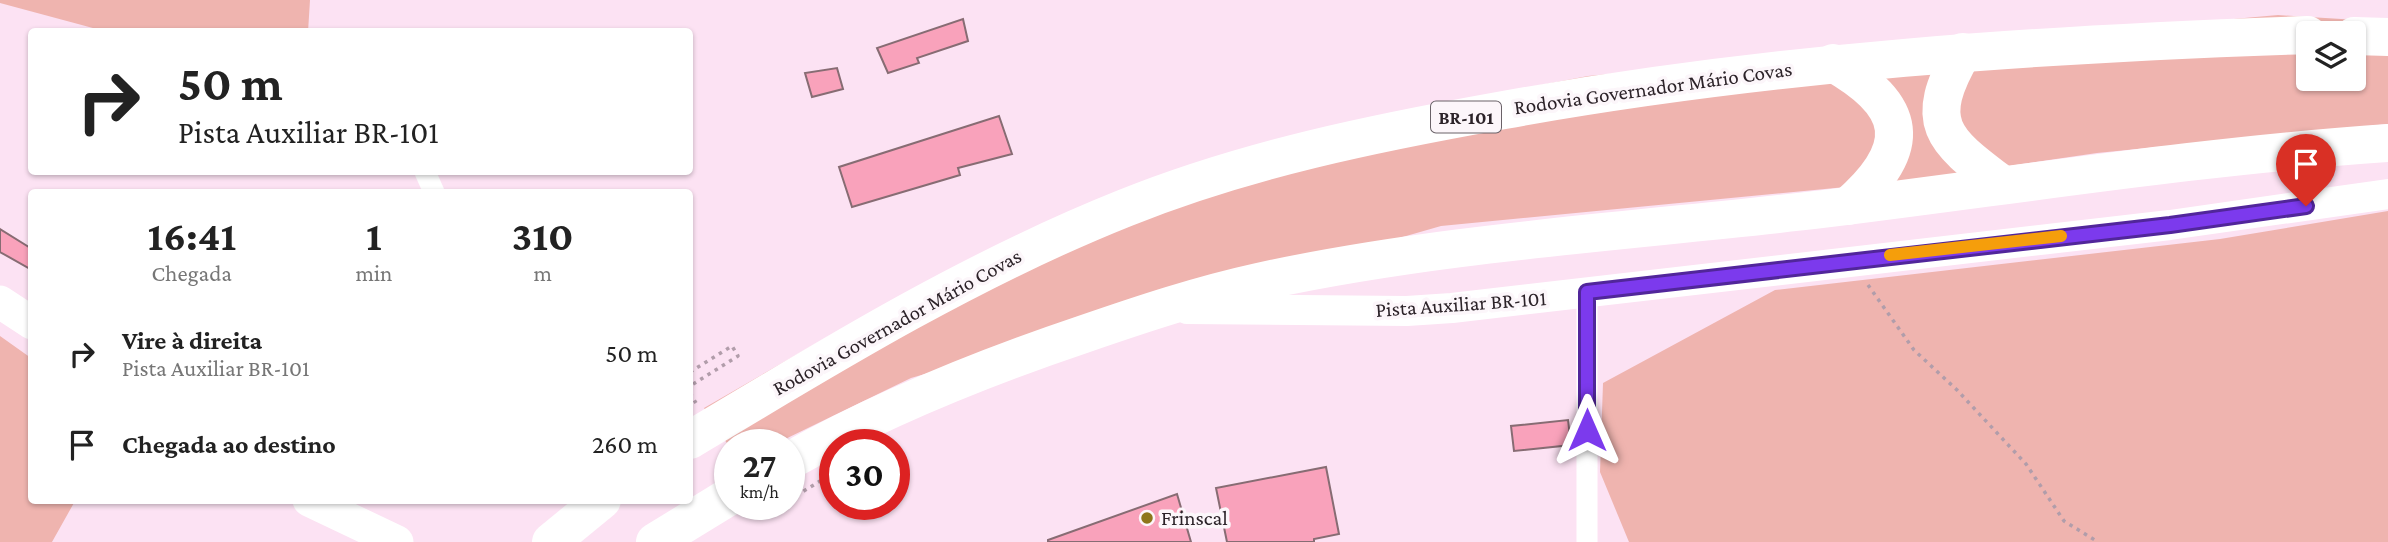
<!DOCTYPE html>
<html lang="pt">
<meta charset="utf-8">
<style>
body{margin:0;font-family:"Crimson Pro",serif;background:#f6f6f6;color:#222;height:100vh;display:flex;flex-direction:column;font-size:26px;white-space:nowrap}
*{box-sizing:border-box;margin:0}
p{font-size:23px;color:#767676}
.icon{flex:none;width:38px;height:38px;fill:none;stroke:currentColor;stroke-width:2;stroke-linecap:round;stroke-linejoin:round}
.map{position:relative;flex:1;overflow:hidden}
.drawer{position:absolute;left:28px;top:189px;width:665px;height:315px;display:flex;flex-direction:column;background:#fff;border-radius:7px;box-shadow:0 2px 5px #0004}
.drawer>*{flex:none}
.banner{position:absolute;left:28px;top:28px;width:665px;height:147px;border-radius:7px;box-shadow:0 2px 5px #0004;background:#fff;color:#222;overflow:hidden}
.buttons{position:absolute;left:2296px;top:21px;display:grid;gap:14px}
.buttons a{display:grid;place-items:center;width:70px;height:70px;border-radius:7px;background:#fff;box-shadow:0 2px 5px #0004;font-size:35px}
.speed{position:absolute;left:714px;top:429px;display:flex;gap:14px;font-size:35px;font-weight:700;text-align:center}
.speed>*{display:grid;place-content:center;width:91px;height:91px;border-radius:50%;background:#fff;box-shadow:0 2px 5px #0004;line-height:1}
.speed small{font-size:18px;font-weight:400}
.speed .limit{border:10px solid #d22;background:#fff;color:#111}
.pin{position:absolute;display:grid;place-items:center;width:60px;height:60px;color:#fff;margin:-72px -30px;border-radius:50% 50% 50% 0;rotate:-45deg;box-shadow:0 0 7px #0007}
.pin .icon{rotate:45deg}
.me{position:absolute;width:77px;margin:-38px;rotate:0deg;stroke-linejoin:round;filter:drop-shadow(0 0 5px #0008)}
.turn{display:flex;align-items:center;gap:24px;height:147px;padding:0 35px;font-size:32px}
.turn .icon{width:91px;height:91px;stroke-width:2.5}
.turn b{display:block;font-size:49px;line-height:60px}
.eta{display:flex;justify-content:space-evenly;align-items:center;height:119px;text-align:center}
.eta b{font-size:42px;font-weight:700;line-height:49px}
ul{padding:0;list-style:none}
li{display:flex;align-items:center;gap:21px;height:91px;padding:0 35px}
li div{flex:1}
li b{display:block;font-size:26px}
li em{font-style:normal}
.map>svg:first-child{display:block}
.green{fill:#efb4af;fill-rule:evenodd}
.building{fill:#f9a2bb;stroke:#876c73;stroke-width:2}
.lines{fill:none;stroke-linecap:round;stroke-linejoin:round}
.path{stroke:#b19daa;stroke-width:3.5;stroke-dasharray:3.5 5;stroke-linecap:butt}
.street{stroke:#fff;stroke-width:21}
.secondary{stroke:#fff;stroke-width:30}
.primary{stroke:#fff;stroke-width:33}
.highway{stroke:#fff;stroke-width:38}
.route-casing{stroke:#51269a;stroke-width:18}
.route{stroke:#7c3aed;stroke-width:12}
.slow{stroke:#f59e0b;stroke-width:12}
.poi-dot{fill:#8e761b;stroke:#fcf6fa;stroke-width:2.5}
.labels{text-anchor:middle;stroke-width:7;stroke-linejoin:round;paint-order:stroke}
.shield{fill:#fcf6fa;stroke:#6a6268;stroke-width:2}
.shield-label{font-size:19px;font-weight:bold;fill:#2c2329}
.street-label{font-size:21px;fill:#2c2329;stroke:#fcf6fa}
.poi-label{font-size:21px;fill:#2c2329;stroke:#fcf6fa;text-anchor:start}
</style>
<div class="map">
<svg width="2388" height="542" viewBox="0 0 2388 542">
<rect width="100%" height="100%" fill="#fce2f3"/>
<g class="green">
<polygon points="0,0 310,0 308,32 104,31 0,3"/>
<path d="M2278,15L2388,22V124L2097,153L1995,168L1936,93L1940,73L2089,32ZM2308,33H2354V79H2308Z"/>
<polygon points="1836,52 1892,111 1856,186 1441,226 911,378 775,444 730,444 730,448 704,408 836,332 1393,113 1588,76"/>
<polygon points="1872,62 1934,71 1987,172 1865,186 1887,164"/>
<polygon points="2388,211 2388,542 1629,542 1600,472 1603,383 1775,290 2220,239"/>
<polygon points="0,336 31,358 32,500 75,501 52,542 0,542"/>
</g>
<g class="building">
<polygon points="963,19 968,41 917,58 919,63 888,73 877,48"/>
<polygon points="837,68 843,89 812,97 805,73"/>
<polygon points="999,116 1012,154 958,168 960,175 852,207 839,167"/>
<polygon points="0,229 32,249 32,270 0,252"/>
<polygon points="1568,420 1571,445 1514,451 1511,426"/>
<polygon points="1326,467 1339,534 1314,539 1314,542 1227,542 1216,488"/>
<polygon points="1177,494 1191,542 1048,542 1048,540"/>
</g>
<g class="lines">
<g class="path">
<polyline points="1868,285 1914,350 1957,390 2026,464 2064,521 2098,542"/>
<polyline points="690,372 732,346 738,356 690,386"/>
<polyline points="690,393 696,403"/>
<polyline points="789,500 830,475 828,471"/>
<polyline points="755,509 763,504"/>
<polyline points="769,513 783,504"/>
</g>
<g class="street">
<polyline points="425,172 434,192"/>
<polyline points="1587,542 1587,292"/>
</g>
<polyline class="secondary" points="1187,309 1407,311 1452,308 2170,225 2388,194"/>
<g class="primary">
<polyline points="0,302 32,323"/>
<polyline points="309,500 397,542"/>
</g>
<g class="highway">
<polyline points="2354,36 2388,37"/>
<path d="M1963,52C1920,125 1945,141 2003,185"/>
<path d="M1833,63C1908,106 1915,147 1848,206"/>
<path d="M690,440C831,355 972,269 1125,208C1247,159 1375,133 1504,110C1770,62 2038,44 2308,35"/>
<path d="M789,461C883,408 983,368 1084,334C1142,314 1199,295 1258,282C1440,242 1637,231 1823,209C2011,186 2198,156 2388,143"/>
<polyline points="551,542 602,500"/>
<polyline points="655,542 730,496"/>
</g>
</g>
<g class="lines">
<defs>
<polyline id="route" points="1587,430 1587,292 2170,225 2306,206"/>
</defs>
<use href="#route" class="route-casing"/>
<use href="#route" class="route"/>
<polyline class="slow" points="1890,255 2061,236"/>
</g>
<circle class="poi-dot" cx="1147" cy="518" r="7"/>
<g class="labels">
<rect class="shield" x="1431" y="101.5" width="70" height="31" rx="5"/>
<g class="shield-label">
<text x="1466" y="124">BR-101</text>
</g>
<g class="street-label">
<text transform="translate(1653 88) rotate(-8)" y="7">Rodovia Governador Mário Covas</text>
<text transform="translate(1461 304) rotate(-4)" y="7">Pista Auxiliar BR-101</text>
<text transform="translate(897 322) rotate(-29)" y="7">Rodovia Governador Mário Covas</text>
</g>
<g class="poi-label">
<text x="1161" y="525">Frinscal</text>
</g>
</g>
</svg>
<div class="buttons">
<a><svg class="icon" aria-label="layers" viewBox="0 0 24 24"><path d="M12 4l9 5-9 5-9-5zM3 14l9 5 9-5"/></svg></a>
</div>
<div class="speed"><div>27<small>km/h</small></div><div class="limit">30</div></div>
<div class="pin" style="left:2306px;top:206px;background:#d93025"><svg class="icon" aria-label="arrive" viewBox="0 0 24 24"><path d="M6 21V4h12l-3 4 3 4H6"/></svg></div>
<svg class="me" style="left:1587px;top:430px" viewBox="-20 -20 40 40"><path d="M0-17L14 15 0 8-14 15z" fill="#7c3aed" stroke="#fff" stroke-width="4"/></svg>
<div class="banner">
<div class="turn"><svg class="icon" aria-label="right" viewBox="0 0 24 24"><path d="M7 20v-9h11M14 6l5 5-5 5"/></svg><div><b>50 m</b>Pista Auxiliar BR-101</div></div>
</div>
<section class="drawer">
<div class="eta">
<div><b>16:41</b><p>Chegada</p></div>
<div><b>1</b><p>min</p></div>
<div><b>310</b><p>m</p></div>
</div>
<ul>
<li><svg class="icon" aria-label="right" viewBox="0 0 24 24"><path d="M7 20v-9h11M14 6l5 5-5 5"/></svg><div><b>Vire à direita</b><p>Pista Auxiliar BR-101</p></div><em>50 m</em></li>
<li><svg class="icon" aria-label="arrive" viewBox="0 0 24 24"><path d="M6 21V4h12l-3 4 3 4H6"/></svg><div><b>Chegada ao destino</b></div><em>260 m</em></li>
</ul>
</section>
</div>
